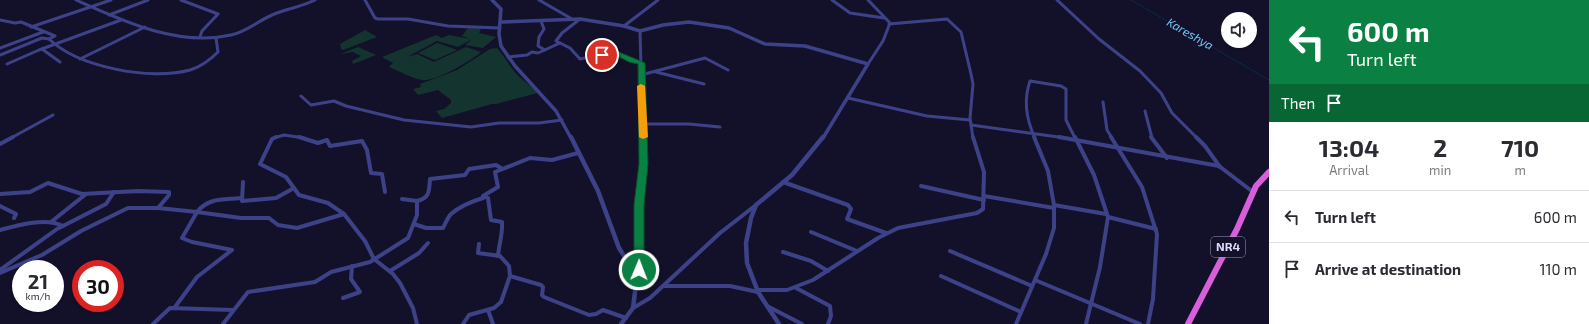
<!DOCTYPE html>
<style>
body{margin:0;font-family:"Exo 2",sans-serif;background:#f7f7f7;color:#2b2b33;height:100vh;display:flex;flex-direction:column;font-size:15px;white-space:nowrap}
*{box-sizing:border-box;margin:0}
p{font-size:13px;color:#7c7c81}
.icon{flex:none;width:22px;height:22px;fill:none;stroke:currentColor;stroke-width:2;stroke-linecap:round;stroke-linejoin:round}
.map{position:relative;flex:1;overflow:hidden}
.panel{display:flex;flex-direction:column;background:#fff;width:320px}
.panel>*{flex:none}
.hud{background:#0b8043;color:#fff;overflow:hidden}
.controls{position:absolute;left:1221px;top:12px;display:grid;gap:8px}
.controls a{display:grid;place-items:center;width:36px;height:36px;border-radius:50%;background:#fff;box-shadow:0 1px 3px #0004;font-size:20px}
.speed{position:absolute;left:12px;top:260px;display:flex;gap:8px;font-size:20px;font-weight:700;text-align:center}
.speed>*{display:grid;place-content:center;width:52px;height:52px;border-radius:50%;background:#fff;box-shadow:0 1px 3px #0004;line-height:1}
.speed small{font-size:10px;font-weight:400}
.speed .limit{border:6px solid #d22;background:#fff;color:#111}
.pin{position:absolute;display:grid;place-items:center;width:34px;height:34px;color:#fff;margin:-17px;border:2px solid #fff;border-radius:50%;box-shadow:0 1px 4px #0007}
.me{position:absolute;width:44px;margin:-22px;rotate:1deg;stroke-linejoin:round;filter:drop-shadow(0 0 3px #0008)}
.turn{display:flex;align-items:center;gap:14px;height:84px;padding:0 12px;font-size:18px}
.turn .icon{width:52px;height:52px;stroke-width:2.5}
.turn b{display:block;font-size:28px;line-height:34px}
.then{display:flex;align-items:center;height:38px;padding:0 12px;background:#0003;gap:8px;font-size:15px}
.eta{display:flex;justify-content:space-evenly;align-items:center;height:68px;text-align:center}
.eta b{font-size:24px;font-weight:700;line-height:28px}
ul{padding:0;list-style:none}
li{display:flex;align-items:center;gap:12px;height:52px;padding:0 12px;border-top:1px solid #e1e1e2}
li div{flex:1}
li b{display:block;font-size:15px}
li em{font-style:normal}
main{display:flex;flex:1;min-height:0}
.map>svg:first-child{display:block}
.green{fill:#14342f}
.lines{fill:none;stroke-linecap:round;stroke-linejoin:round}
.stream{stroke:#0c2848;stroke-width:1}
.minor-far1{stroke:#3d4288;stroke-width:3}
.minor{stroke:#3d4288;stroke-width:4}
.tertiary-far1{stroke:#3d4288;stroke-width:3.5}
.tertiary{stroke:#3d4288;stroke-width:4.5}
.trunk{stroke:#d85eda;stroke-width:6}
.route{fill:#0b8043;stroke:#07532c}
.slow{fill:#f59e0b}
.labels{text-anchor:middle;stroke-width:4;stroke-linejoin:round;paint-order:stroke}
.far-water-label{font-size:12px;font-style:italic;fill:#6bc7fc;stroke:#13112a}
.shield{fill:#13112a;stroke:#9f9ebe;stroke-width:1}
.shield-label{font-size:12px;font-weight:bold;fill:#dbdbfe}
</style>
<main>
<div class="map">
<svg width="1269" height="324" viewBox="0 0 1269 324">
<rect width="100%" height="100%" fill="#13112a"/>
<g class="green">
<path d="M468,28L481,29L479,33L496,37L483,48L465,45L472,39L458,47L437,41L407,57L417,54L434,62L466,47L481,52C471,61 435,82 422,80C411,78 399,71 389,67L393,63L382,57L436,35L442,38L449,35L471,39L462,36Z"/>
<polygon points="365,30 377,37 343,50 341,49 340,44"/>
<polygon points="437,43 438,43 457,50 435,60 418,53"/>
<polygon points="358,47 376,55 353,64 352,61 361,56 353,52 340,54"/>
<path d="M497,48C504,55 508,64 514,71C520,79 531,85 538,93L496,104H492L442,118L436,111L444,109L451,103V100L438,90L418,95L413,89L421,87L420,84L457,70L490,49Z"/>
</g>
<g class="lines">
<polyline class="stream" points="1131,0 1269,80"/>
<g class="minor-far1">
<path d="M76,0C123,21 178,47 231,35C246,32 258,21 272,15C286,9 301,7 315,0"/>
<polyline points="181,0 218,14 202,31 200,37"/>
<polyline points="365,0 375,18 378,19 408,19 448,26 500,28"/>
<polyline points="539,0 572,19"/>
<polyline points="832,0 850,13 884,18"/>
<polyline points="868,0 890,23 883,41 868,64"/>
<polyline points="1057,0 1099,39 1140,71 1161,93 1172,113 1197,138"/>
<polyline points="109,15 148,0"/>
<polyline points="580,19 562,33 556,41 570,48 580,59 613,52 642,63"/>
<path d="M0,20L15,23L21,22L55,36L49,39C78,67 150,81 190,70C200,67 210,60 218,52L216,38"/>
<polyline points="541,21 544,29 539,37 538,46 545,50"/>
<polyline points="889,24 947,19 961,32 971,74 973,84 970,118 973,138"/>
<polyline points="624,26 658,0"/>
<polyline points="31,27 111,0"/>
<polyline points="640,31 643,138"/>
<polyline points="0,48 43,32"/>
<polyline points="42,49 60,62"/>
<polyline points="0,55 42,38 49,39"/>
<polyline points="508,57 527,55 532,52 538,53 560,43"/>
<polyline points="80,59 145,27"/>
<polyline points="7,64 39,50 121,20"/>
<polyline points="656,72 704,84"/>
<polyline points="641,75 705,58 728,70"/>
<polyline points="301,96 311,105 334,101 346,106 404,120 471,127 499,123 539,123 562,120"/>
<polyline points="848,98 927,116 970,120"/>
<polyline points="1103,102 1107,130 1112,138"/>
<polyline points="1145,111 1152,138"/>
<polyline points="643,124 689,124 720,127"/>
<polyline points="971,125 1066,138"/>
<polyline points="11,138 53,115"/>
<polyline points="274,138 284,135 304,138"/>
<path d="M1035,138C1026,119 1023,101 1030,81L1061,86L1066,89V120L1075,138"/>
</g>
<g class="minor">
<polyline points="276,137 272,139 260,164 286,177 299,195 328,203 344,214 365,241 374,259 393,274 400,283 413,308 417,324"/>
<polyline points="299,137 318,143 327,140 330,146 362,141 367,150 371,173 382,174 385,192"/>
<polyline points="1034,137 1048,171 1054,205"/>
<polyline points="1059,137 1219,166 1253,192"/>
<polyline points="1075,137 1094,175 1108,217 1100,267 1086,324"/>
<polyline points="1111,137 1142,187 1157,234 1153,299 1148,324"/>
<polyline points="1151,137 1167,158"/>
<polyline points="1196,137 1205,146 1220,167"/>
<polyline points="0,144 13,137"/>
<polyline points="243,182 242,201 276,198 294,188"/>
<polyline points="783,182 848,205 851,209 847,219 886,233"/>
<polyline points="921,186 984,200"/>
<polyline points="0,194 30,192 48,183 82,194 138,191 169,192 169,195 158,208 197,212 182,238 192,242 232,250 197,277 175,307"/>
<polyline points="984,196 1054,208"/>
<path d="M241,198C224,200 209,197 197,212L241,218H269L278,225L297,228L344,214"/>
<path d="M417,201C430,198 429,191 430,179L465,175L469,169L496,165L501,168"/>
<polyline points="0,206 16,214 14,218"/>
<polyline points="1108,217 1156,229"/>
<polyline points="51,222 86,194"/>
<path d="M414,224L426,228H443C445,224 448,217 451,214C459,207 473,201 483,198L484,196"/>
<path d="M0,230C18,225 46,217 63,226"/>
<polyline points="811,232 857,251"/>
<polyline points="950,251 1032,286"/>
<polyline points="783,252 811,261 828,271"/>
<path d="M498,256C499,244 503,233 502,222L491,220L488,198L483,196L498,187L495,172L530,158L552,160L578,153"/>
<polyline points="0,270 57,229 106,204 114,192"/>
<polyline points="390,271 419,253 428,243"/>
<polyline points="0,273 42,255 81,231 128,208 158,208"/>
<polyline points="510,276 541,285 543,287 542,295 544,297 589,315 596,314 603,310 626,318"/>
<polyline points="637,276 639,270 639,205 644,164 643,137"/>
<polyline points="941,276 1021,312"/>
<polyline points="1035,280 1140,324"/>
<polyline points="664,286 730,286 758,292"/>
<polyline points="796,288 830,306 831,316 828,324"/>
<polyline points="757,290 787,290 813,280 878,238 898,228 977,213 983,209 984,172 973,137"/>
<polyline points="343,298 360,292 351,279 352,266"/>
<polyline points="767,306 802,324"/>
<polyline points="633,308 650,298 720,233 756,205"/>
<polyline points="488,310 493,324"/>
<polyline points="153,324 170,308 233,310"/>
<polyline points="223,324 248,292 315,282 331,272 370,262 408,238 417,215 417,201 402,199"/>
<polyline points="463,324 469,315 494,308 501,302 510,276 509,266 500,256 478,253 479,244"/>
<polyline points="1016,324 1046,254 1054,228 1054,205 1106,214"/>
</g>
<g class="tertiary-far1">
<polyline points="492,0 501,9 499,34 501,46 515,66 556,111 571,138"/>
<polyline points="502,22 580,19 624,26 640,31 663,25 689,22 729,28 765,44 805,46 868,64 823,138"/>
</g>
<g class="tertiary">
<polyline points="571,137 598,191 619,248 637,276 633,308 621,324"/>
<polyline points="779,324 758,292 747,263 746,243 751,218 756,205 792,175 823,137"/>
</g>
<polyline class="trunk" points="1188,324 1237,229 1256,186 1269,172"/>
</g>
<polygon class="route" points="614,50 645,63 648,164 644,205 644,270 639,274 634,270 634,205 639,164 638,64 629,62 614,54 602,58 598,55"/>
<polygon class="slow" points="641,84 645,86 648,137 643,139 639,137 637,86"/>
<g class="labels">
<g class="far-water-label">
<text transform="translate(1190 34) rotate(30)" y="4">Kareshya</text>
</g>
<rect class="shield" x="1211" y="237" width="34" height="20" rx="3"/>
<g class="shield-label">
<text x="1228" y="251">NR4</text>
</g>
</g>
</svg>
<div class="controls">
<a><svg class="icon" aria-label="sound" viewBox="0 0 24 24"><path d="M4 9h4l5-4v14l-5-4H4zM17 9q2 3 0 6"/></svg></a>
</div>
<div class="speed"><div>21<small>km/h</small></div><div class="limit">30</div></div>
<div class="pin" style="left:602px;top:55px;background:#d93025"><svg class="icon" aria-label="arrive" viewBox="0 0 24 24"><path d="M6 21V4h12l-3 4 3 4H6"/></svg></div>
<svg class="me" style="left:639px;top:270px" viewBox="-20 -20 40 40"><circle r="17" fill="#0b8043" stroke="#fff" stroke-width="3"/><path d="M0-11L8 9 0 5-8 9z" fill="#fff"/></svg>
</div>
<section class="panel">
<div class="hud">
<div class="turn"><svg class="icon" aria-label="left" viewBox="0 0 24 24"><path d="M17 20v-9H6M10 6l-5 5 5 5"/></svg><div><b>600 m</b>Turn left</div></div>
<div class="then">Then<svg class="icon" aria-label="arrive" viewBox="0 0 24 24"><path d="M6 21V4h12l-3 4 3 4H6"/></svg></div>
</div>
<div class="eta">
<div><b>13:04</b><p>Arrival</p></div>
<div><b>2</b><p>min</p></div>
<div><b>710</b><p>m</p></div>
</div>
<ul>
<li><svg class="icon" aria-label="left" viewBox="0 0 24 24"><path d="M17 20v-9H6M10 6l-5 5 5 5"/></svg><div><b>Turn left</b></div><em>600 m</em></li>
<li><svg class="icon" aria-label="arrive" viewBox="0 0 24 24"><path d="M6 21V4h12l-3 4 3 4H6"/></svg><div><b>Arrive at destination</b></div><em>110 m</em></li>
</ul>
</section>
</main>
